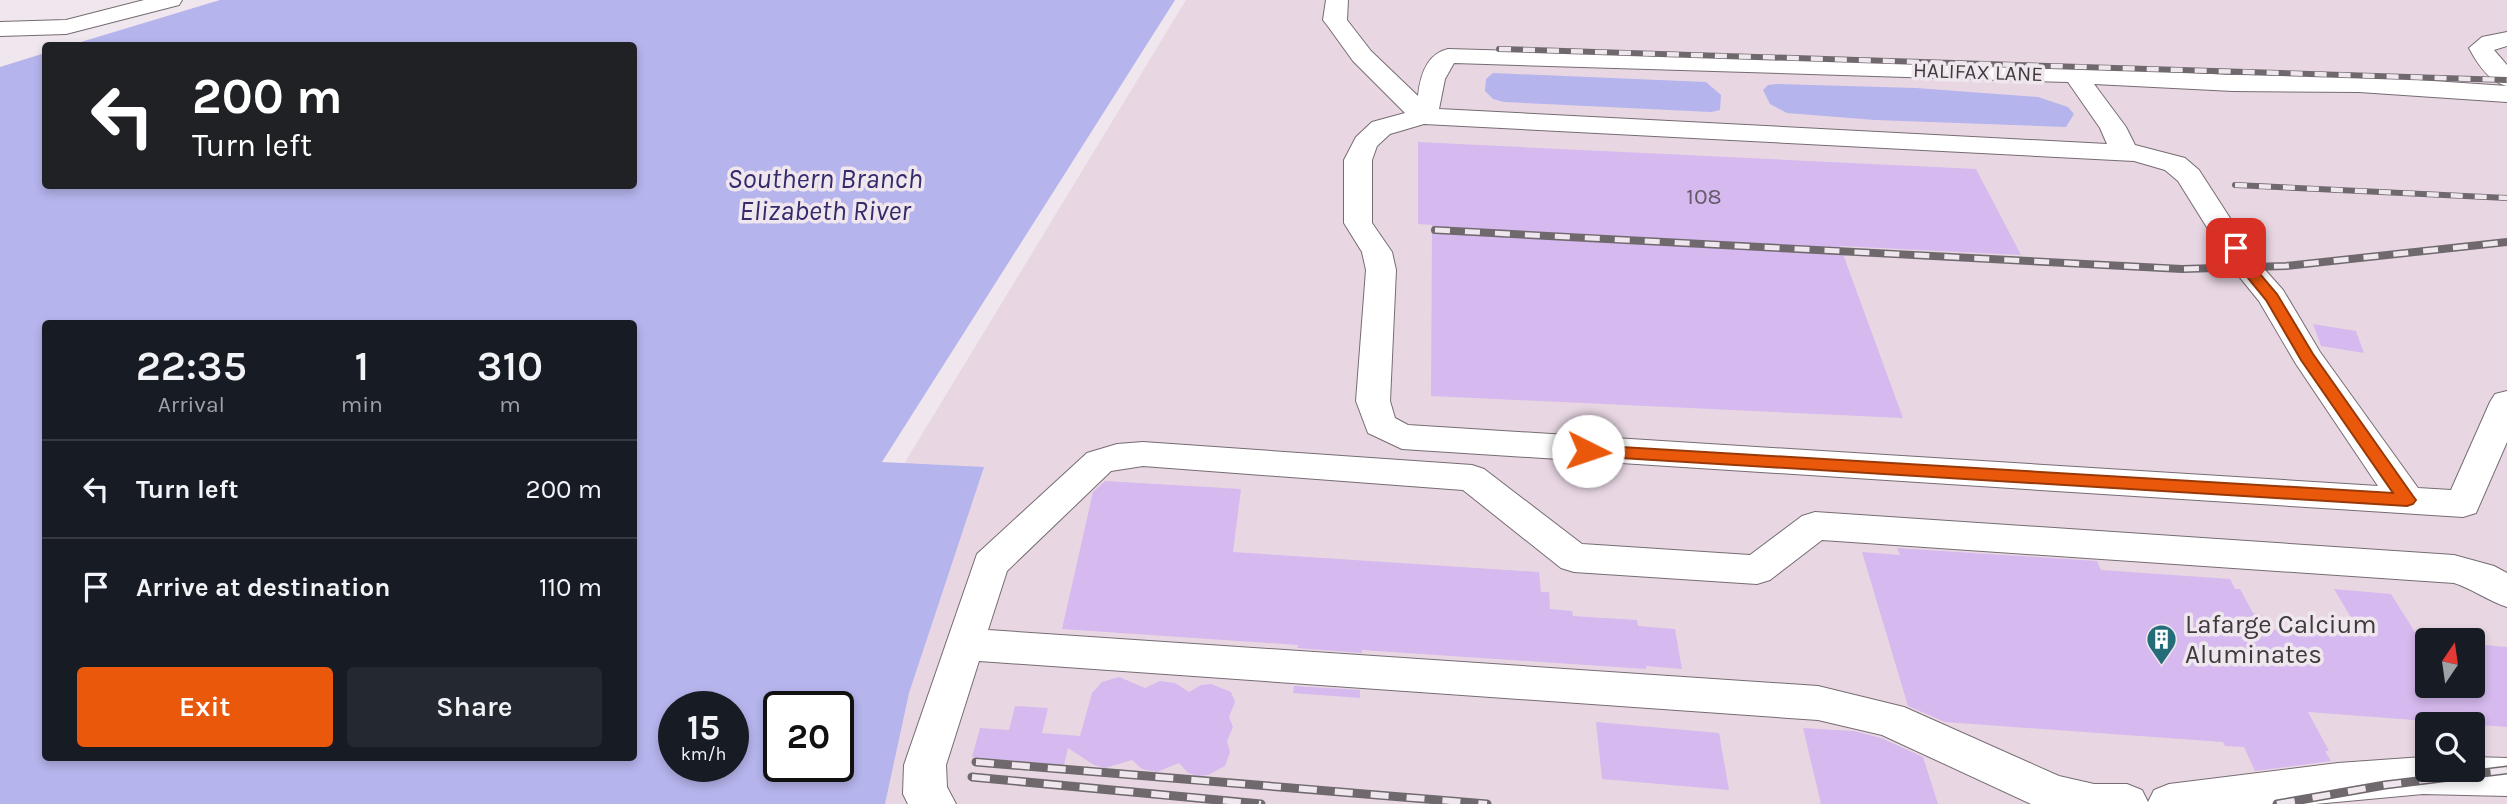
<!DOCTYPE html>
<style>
body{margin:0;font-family:Karla,sans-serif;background:#242831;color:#f1f3f6;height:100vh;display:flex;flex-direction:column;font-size:26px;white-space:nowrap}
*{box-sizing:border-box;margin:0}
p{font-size:23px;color:#9ea1a6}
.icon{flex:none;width:38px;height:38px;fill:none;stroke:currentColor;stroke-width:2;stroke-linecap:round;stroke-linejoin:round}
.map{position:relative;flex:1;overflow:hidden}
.panel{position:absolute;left:42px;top:320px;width:595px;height:441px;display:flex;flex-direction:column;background:#171b24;border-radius:7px;box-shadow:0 4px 10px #0003}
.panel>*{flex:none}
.hud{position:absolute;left:42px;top:42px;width:595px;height:147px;border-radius:7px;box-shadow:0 4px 10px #0003;background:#202124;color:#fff;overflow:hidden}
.needle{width:46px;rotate:13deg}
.fabs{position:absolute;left:2415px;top:628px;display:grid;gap:14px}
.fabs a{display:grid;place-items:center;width:70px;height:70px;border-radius:7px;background:#171b24;box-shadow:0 4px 10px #0003;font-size:35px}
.speed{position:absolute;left:658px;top:691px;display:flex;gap:14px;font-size:35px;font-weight:700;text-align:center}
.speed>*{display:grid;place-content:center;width:91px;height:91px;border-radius:50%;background:#171b24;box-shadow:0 4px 10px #0003;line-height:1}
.speed small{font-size:18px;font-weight:400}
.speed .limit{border:4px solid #111;border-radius:10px;background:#fff;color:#111}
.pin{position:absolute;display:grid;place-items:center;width:60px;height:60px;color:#fff;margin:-30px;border-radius:14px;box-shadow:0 4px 10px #0006}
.me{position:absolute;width:77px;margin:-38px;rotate:94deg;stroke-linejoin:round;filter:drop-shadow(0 0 5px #0008)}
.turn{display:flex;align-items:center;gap:24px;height:147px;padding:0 35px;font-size:32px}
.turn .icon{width:91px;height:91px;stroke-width:2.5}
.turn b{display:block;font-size:49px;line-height:60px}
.eta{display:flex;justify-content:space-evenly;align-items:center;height:119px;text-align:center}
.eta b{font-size:42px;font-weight:600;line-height:49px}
.cta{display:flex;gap:14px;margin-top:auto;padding:14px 35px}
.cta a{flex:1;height:80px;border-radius:7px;background:#ea580c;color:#fff;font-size:28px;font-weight:600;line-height:80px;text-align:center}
.cta a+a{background:#242831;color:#f1f3f6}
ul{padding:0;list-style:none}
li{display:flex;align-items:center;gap:21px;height:98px;padding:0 35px;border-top:2px solid #363941}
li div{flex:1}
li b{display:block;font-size:26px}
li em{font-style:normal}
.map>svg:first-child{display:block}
.built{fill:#e8d7e3;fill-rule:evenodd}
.water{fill:#b5b4ec;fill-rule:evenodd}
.building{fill:#d6b9ee}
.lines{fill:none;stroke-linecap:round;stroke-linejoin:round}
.minor-casing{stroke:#756c72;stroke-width:2}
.minor{fill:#fff;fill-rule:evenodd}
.rail-far2-casing{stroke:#6f696e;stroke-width:6}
.rail-far1-casing{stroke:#6f696e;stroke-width:8}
.rail-casing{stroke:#6f696e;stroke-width:9}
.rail-far2{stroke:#f0e6ed;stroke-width:4.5;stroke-dasharray:12;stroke-linecap:butt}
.rail-far1{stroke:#f0e6ed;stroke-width:5;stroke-dasharray:15;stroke-linecap:butt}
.rail{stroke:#f0e6ed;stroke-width:6;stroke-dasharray:18;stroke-linecap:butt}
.route{fill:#ea580c;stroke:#983908;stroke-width:2}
.labels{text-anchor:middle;stroke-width:7;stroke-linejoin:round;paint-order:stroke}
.far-street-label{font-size:21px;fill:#3e3a3d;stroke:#f0e6ed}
.number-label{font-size:23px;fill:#645a69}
.poi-label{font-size:26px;fill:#3e3a3d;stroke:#f0e6ed;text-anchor:start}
.water-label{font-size:28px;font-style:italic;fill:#342b6c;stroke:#f0e6ed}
</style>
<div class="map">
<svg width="2507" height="804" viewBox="0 0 2507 804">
<rect width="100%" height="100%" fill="#f0e6ed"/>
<path class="built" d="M1186,0H2507V804H705L733,766V745ZM2427,640H2473V686H2427ZM779,707H838V766H779ZM2427,724H2473V770H2427Z"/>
<g class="water">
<path d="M220,0H1175L882,462L984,467L909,693L885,804H0V67L45,53L46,186H634V46L71,45ZM46,324H634V758H46ZM674,707H733V766H674ZM779,707H838V766H779Z"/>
<polygon points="1493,73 1706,82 1721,95 1720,110 1711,112 1504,102 1493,99 1485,91 1486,79"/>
<polygon points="1777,84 1916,88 2038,97 2068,107 2074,114 2066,127 1875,120 1787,113 1770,104 1763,90 1768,85"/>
</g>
<g class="building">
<polygon points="1418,142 1976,169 2021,255 1840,246 1903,418 1431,396 1432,225 1418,224"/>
<polygon points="2313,324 2356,331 2364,353 2321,346"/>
<polygon points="1105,481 1241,489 1233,552 1539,572 1541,592 1549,592 1550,609 1572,611 1573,616 1637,620 1638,626 1675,629 1682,669 1646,666 1646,669 1362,650 1362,653 1297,648 1298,645 1062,629 1093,492"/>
<polygon points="1897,548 2097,561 2101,570 2230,579 2235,589 2240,589 2253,613 2261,614 2269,629 2362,636 2334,589 2391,594 2420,640 2427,641 2427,686 2473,686 2473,644 2507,647 2507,727 2308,712 2329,751 2325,751 2331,761 2255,771 2244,747 2225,746 2223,742 1945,722 1908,706 1862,552 1900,555"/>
<polygon points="1119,677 1145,688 1160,681 1175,683 1189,692 1201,685 1211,684 1231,692 1235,702 1229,717 1233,727 1227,741 1230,752 1225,766 1208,775 1198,776 1188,773 1179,763 1157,772 1142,769 1132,760 1105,768 1094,765 1068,748 1064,765 972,757 980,728 1009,730 1015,706 1048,708 1042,733 1080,736 1092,693 1102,682"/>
<polygon points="1294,686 1360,690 1360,698 1293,693"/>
<polygon points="1596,722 1719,733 1729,790 1602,779"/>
<polygon points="1803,728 1854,731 1881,738 1923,757 1938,804 1821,804"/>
</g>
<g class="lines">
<defs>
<g id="minor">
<polygon points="144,0 182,0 179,5 66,34 0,36 0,22 66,20"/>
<path d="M1326,0H1348L1347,20L1371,51L1418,96C1420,77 1426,54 1448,49L1992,64L2233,75L2359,76L2507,86C2489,82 2477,63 2469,48L2482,37L2507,32V46L2494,50L2507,65V102L2359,92L2233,91L2094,84L2126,127L2135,145L2185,158L2199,170L2259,263L2283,290L2320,352L2418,488L2451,490L2490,402L2495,394L2507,391V442L2476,513L2463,517L1402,449L1368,433L1356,401L1366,270L1362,252L1344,223V160L1356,137L1372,122L1405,113L1353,61L1327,25L1323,20ZM1454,63L2068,82L2100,128L2107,144L1439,109L1445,79ZM1424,124L2134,161L2165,170L2178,181L2233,269L2259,301L2296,364L2378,486L1408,425L1395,418L1390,401L1396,270L1392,252L1372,223V160L1377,146L1390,134Z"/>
<path d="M1143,442L1472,465L1484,469L1582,544L1750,555L1802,516L1815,512L2454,555L2494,566L2507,573V607C2488,601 2473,589 2454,583L1822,540L1770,580L1757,584L1574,572L1561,568L1463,490L1143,466L1111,471L1007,571L988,630L1818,686L1904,707L2059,776L2094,784H2127L2142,790L2148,802L2154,790L2169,784L2338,763L2423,757H2427V770H2473V757L2507,758V796L2423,794L2315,804H2031L1882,735L1818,720L979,661L946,765L947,787L956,804H908L903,794L904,765L977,554L1087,453L1117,444Z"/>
</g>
</defs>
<use href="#minor" class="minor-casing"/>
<use href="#minor" class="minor"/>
<defs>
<g id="rail-far2">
<polyline points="1499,49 2507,80"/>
<polyline points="2235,185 2507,198"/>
</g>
<polyline id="rail-far1" points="1435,230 2182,269 2286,266 2507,242"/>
<g id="rail">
<polyline points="976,762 1487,804"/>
<polyline points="972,777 1261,804"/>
<polyline points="2277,804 2385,785 2507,770"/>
</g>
</defs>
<use href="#rail-far2" class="rail-far2-casing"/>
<use href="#rail-far1" class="rail-far1-casing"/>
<use href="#rail" class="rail-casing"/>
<use href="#rail-far2" class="rail-far2"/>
<use href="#rail-far1" class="rail-far1"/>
<use href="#rail" class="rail"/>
</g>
<polygon class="route" points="2236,244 2241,246 2254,267 2277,294 2313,354 2413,496 2416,500 2413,504 2407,506 1588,456 1579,451 1588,445 2393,493 2301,360 2266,300 2243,272 2229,248"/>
<defs>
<symbol id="building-pin" viewBox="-11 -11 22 30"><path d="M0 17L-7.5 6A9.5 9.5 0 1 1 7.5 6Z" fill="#236c78" stroke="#f0e6ed"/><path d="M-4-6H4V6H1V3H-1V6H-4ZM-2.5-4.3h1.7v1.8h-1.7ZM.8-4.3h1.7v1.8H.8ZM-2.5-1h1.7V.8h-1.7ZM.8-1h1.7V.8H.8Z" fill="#fff"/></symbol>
</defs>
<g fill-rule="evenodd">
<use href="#building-pin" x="2144" y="622" width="35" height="47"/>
</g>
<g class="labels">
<g class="far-street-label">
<text transform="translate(1978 72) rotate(2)" y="7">HALIFAX LANE</text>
</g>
<g class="number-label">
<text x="1704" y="204">108</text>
</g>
<g class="poi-label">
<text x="2185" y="633">Lafarge Calcium<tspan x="2185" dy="30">Aluminates</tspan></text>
</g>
<g class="water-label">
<text x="825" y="188">Southern Branch<tspan x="825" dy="32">Elizabeth River</tspan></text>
</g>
</g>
</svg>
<div class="fabs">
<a><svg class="needle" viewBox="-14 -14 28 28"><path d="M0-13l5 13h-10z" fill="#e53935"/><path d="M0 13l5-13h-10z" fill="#9ea1a6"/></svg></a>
<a><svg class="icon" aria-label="search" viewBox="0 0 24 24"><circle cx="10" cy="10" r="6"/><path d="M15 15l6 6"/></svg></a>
</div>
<div class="speed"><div>15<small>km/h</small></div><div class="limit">20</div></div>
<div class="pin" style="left:2236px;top:248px;background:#d93025"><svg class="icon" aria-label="arrive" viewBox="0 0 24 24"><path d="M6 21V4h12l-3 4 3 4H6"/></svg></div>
<svg class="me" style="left:1588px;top:451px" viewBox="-20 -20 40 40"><circle r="19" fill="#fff"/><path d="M0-13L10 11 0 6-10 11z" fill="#ea580c"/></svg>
<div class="hud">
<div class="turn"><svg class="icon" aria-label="left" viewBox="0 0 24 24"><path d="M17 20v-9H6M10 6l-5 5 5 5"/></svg><div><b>200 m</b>Turn left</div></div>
</div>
<section class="panel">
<div class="eta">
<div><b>22:35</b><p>Arrival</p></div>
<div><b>1</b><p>min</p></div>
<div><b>310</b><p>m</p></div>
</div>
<ul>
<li><svg class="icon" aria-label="left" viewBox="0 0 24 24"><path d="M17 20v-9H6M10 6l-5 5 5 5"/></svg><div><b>Turn left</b></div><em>200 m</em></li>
<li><svg class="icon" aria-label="arrive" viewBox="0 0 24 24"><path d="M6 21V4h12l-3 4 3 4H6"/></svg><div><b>Arrive at destination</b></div><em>110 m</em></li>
</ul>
<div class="cta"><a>Exit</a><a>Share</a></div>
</section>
</div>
